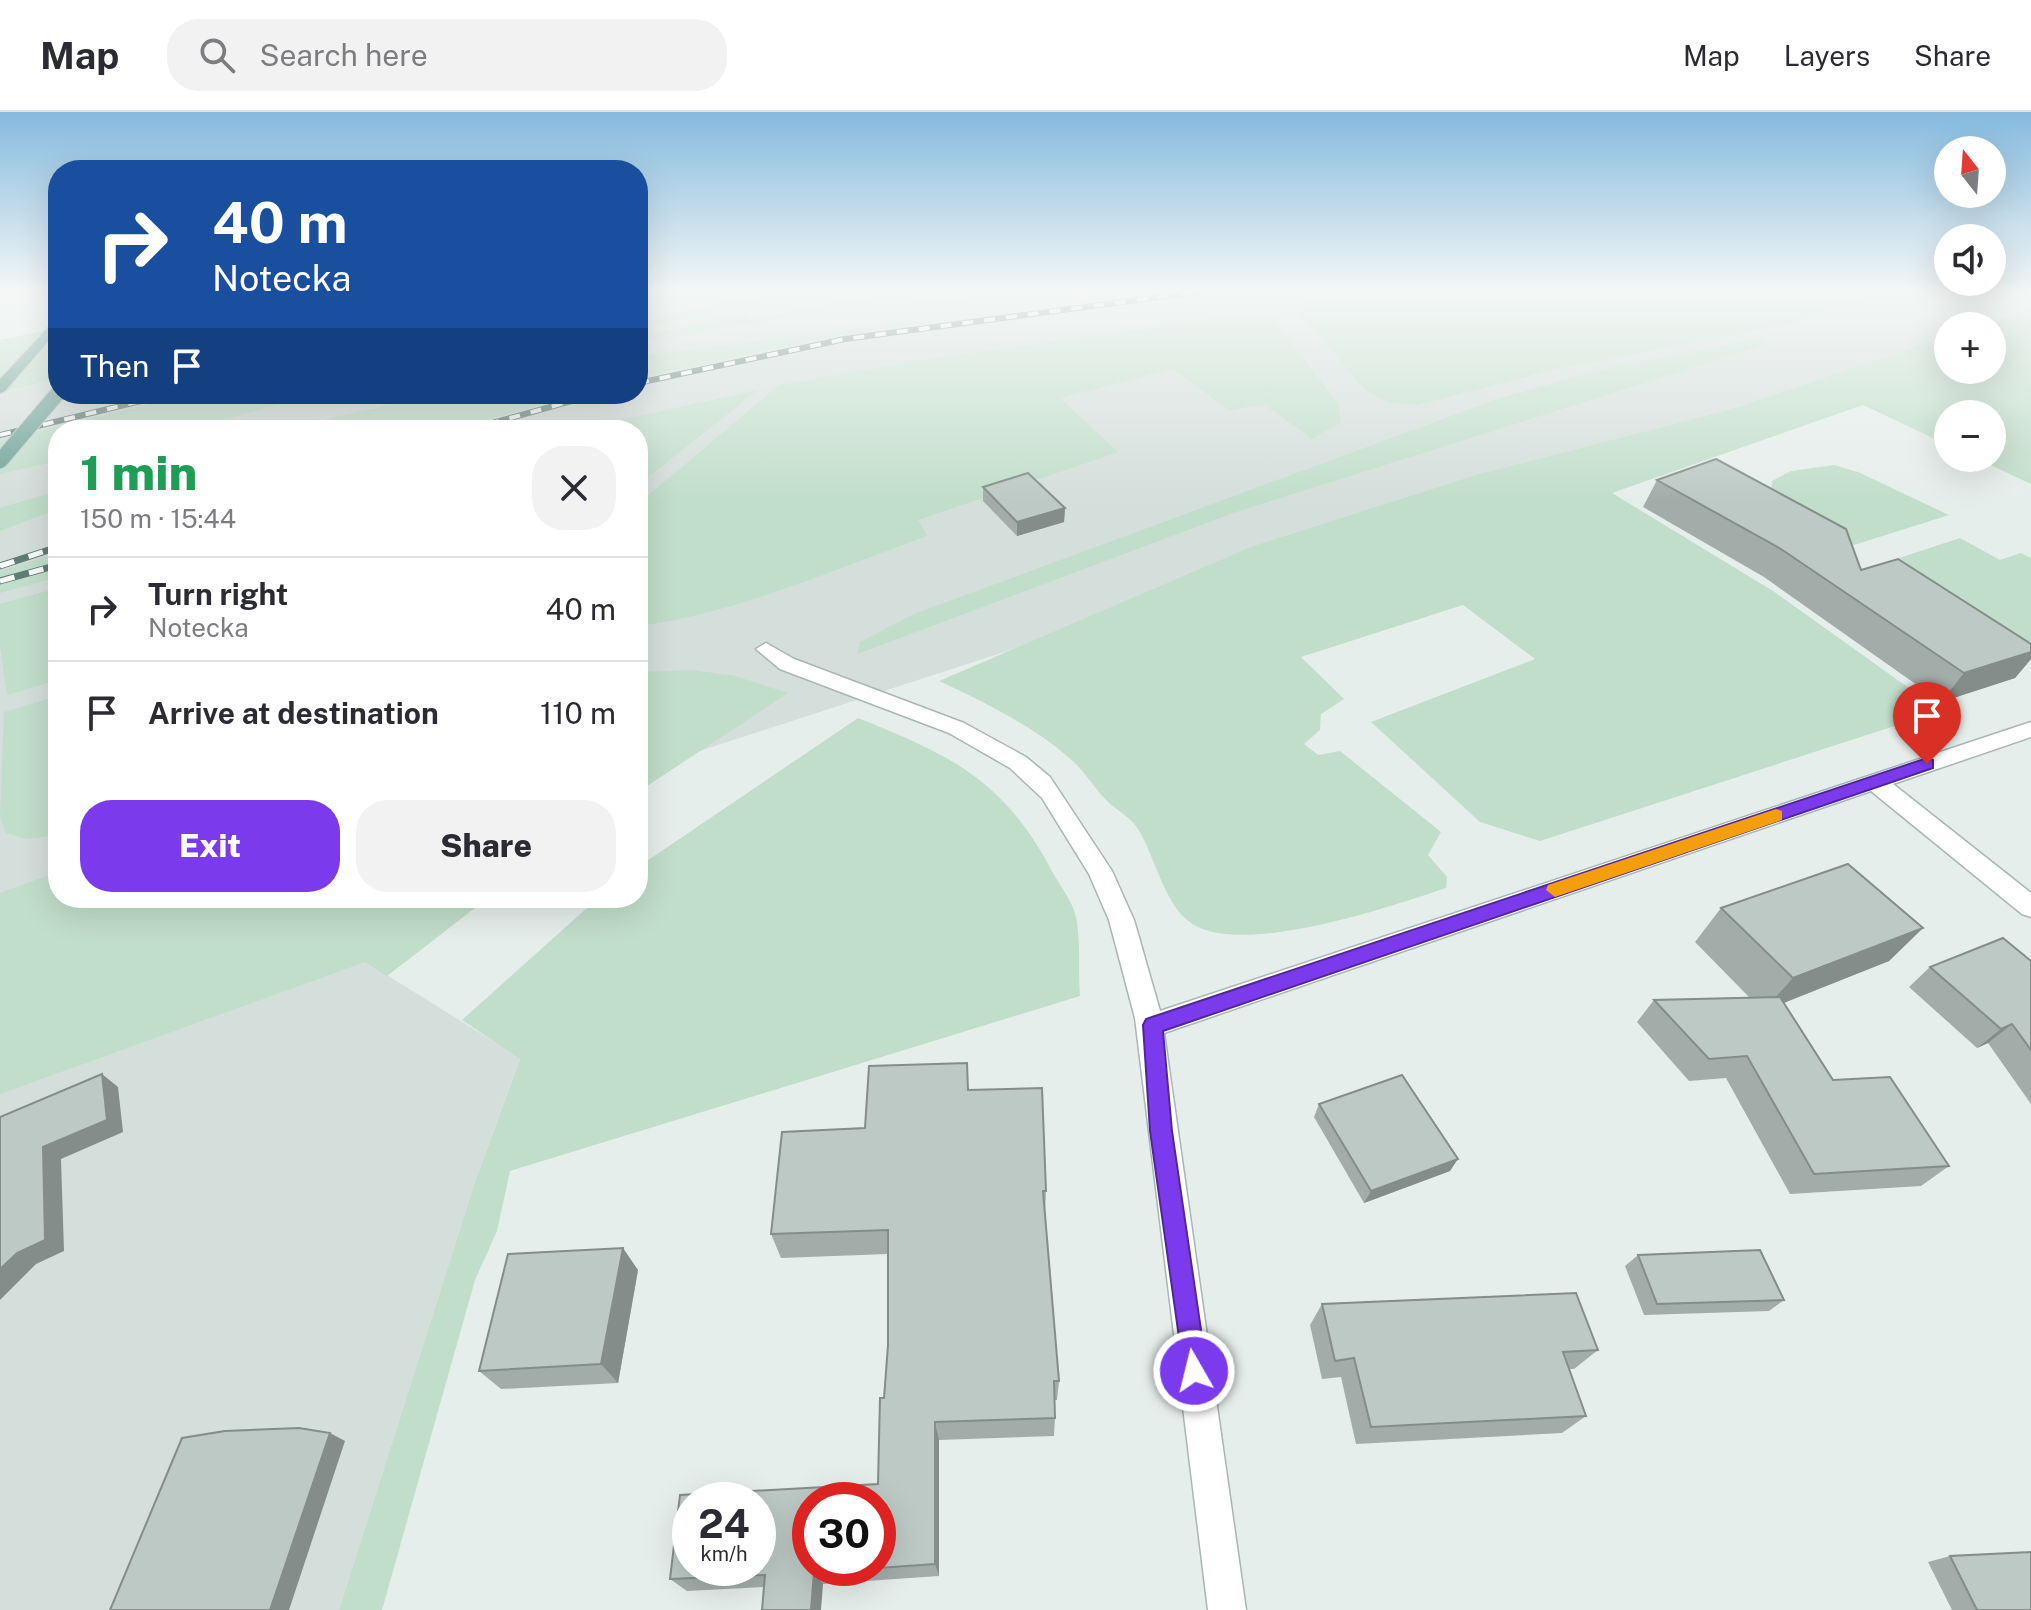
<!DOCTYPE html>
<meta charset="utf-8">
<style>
body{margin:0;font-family:"Public Sans",sans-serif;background:#f2f2f3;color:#2b2b33;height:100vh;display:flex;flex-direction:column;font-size:30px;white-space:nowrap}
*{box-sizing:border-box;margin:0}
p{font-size:26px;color:#7c7c81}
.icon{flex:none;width:44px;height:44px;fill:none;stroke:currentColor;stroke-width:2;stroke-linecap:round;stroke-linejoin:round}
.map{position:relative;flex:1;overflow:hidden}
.details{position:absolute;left:48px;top:308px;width:600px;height:488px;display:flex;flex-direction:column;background:#fff;border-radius:32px;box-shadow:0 8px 32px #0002}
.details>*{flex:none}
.banner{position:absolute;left:48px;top:48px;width:600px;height:244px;border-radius:32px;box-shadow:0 8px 32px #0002;background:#1a4fa0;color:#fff;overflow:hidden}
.needle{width:52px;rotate:343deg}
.controls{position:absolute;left:1934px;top:24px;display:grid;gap:16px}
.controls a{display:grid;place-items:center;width:72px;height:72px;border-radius:50%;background:#fff;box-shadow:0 8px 32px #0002;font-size:40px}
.speed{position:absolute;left:672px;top:1370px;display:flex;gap:16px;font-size:40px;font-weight:700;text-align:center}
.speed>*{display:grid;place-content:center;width:104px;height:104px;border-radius:50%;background:#fff;box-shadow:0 8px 32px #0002;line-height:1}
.speed small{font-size:20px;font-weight:400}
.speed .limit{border:12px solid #d22;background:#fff;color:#111}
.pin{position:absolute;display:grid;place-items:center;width:68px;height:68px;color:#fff;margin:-82px -34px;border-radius:50% 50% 50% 0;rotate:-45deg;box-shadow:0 0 8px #0007}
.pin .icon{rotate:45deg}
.me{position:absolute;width:88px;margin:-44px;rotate:352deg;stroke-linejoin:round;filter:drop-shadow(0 0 6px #0008)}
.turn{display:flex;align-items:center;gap:28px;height:168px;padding:0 32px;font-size:36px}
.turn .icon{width:104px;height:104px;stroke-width:2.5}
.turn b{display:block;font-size:56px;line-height:68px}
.then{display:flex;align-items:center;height:76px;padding:0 32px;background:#0003;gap:16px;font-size:30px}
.round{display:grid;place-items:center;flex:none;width:84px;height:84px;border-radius:32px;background:#f2f2f3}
.summary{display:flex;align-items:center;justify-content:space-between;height:136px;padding:0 32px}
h1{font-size:48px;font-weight:800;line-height:60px;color:#1e9e55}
.action{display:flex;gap:16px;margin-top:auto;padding:16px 32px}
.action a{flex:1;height:92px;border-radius:32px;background:#7c3aed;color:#fff;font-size:32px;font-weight:800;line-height:92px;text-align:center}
.action a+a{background:#f2f2f3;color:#2b2b33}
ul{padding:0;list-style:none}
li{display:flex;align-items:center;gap:24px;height:104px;padding:0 32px;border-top:2px solid #e1e1e2}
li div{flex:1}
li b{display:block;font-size:30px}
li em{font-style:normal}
header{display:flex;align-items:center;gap:48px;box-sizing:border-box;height:112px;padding:0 40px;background:#fff;border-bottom:2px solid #e1e1e2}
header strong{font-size:38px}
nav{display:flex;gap:44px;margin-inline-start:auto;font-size:28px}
.search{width:560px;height:72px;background:#f2f2f3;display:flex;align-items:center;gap:20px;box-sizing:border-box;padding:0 28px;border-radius:32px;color:#7c7c81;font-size:30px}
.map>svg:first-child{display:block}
.built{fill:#d4deda}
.green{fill:#c1deca}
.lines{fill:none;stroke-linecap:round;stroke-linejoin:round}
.minor-casing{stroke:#a9b6b2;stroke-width:3}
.major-casing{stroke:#c2cac8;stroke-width:3}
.minor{fill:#fff;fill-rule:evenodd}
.major{fill:#6ea196;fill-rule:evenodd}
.rail-far1-casing{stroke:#617b75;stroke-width:6}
.rail-casing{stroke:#617b75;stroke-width:7}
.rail-far1{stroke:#f7fbf9;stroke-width:4;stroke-dasharray:11;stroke-linecap:butt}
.rail{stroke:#f7fbf9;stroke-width:5;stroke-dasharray:15;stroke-linecap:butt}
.major-bridge-casing{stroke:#c2cac8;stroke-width:17;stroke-linecap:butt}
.major-bridge{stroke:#6ea196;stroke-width:15}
.wall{fill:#a2ada9}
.shaded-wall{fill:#848d89}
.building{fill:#bcc9c4;stroke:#848d89;stroke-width:2;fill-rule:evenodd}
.route{fill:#7c3aed;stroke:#51269a;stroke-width:2}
.slow{fill:#f59e0b}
</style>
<header>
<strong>Map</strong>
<div class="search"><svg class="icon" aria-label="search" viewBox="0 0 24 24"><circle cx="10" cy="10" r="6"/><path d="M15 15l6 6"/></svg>Search here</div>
<nav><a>Map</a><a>Layers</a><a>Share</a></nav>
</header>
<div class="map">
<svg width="2031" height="1498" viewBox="0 0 2031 1498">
<rect width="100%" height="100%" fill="#e6eeeb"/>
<polygon class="built" points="638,180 2031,180 2031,281 1992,258 1992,214 1948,214 1948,246 1930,239 638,659 638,318 58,318 58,786 366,850 520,946 475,1070 339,1498 0,1498 0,280 58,267 58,282 638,282"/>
<g class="green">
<polygon points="762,180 800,180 638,216 638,212"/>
<polygon points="889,180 927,180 638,231 638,225 744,201 751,209"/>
<polygon points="968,180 1135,180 903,194"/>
<polygon points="1441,180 1892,180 1788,212 1552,258 1418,293 1387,290 1365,278 1292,192"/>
<path d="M2031,196V372L1976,346H1992V302H1948V333L1863,293L1612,381L1773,479L1941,599L1540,729L1480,710L1371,610L1535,547L1463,493L1301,545L1344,587L1321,602L1320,618L1304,632L1318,643L1340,639L1441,720L1428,743L1447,765L1446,776C1392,794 1234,849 1187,808C1162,786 1155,744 1138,717C1131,705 1116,698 1106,688C1095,676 1086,662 1075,651C1036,615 986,591 939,569L1251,435L1476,363L1729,298L1948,224V258H1992V214H1979Z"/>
<path d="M1268,200L1338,292L1341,310L1312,327L1264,292L1229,298L1173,257L1060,286L1118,340L918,408L927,424C832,458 737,501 638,514V392L779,273L948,244Z"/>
<polygon points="931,208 756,240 638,266 638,244"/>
<polygon points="58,216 58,267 0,280 0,228"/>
<polygon points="1758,227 1768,232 1233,401 857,542 860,530 914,502 1500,286 1610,256"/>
<polygon points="758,278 638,373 638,318 575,318"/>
<polygon points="191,282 320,282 185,318 58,318 58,349 0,362 0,329"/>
<polygon points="434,282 578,282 450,318 331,318 329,315 280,318"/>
<polygon points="1834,353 1858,360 1949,403 1854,433 1784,395 1771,381 1772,369 1791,359"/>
<polygon points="58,379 58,397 0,419 0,396"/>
<polygon points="1960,426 2000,448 2021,441 2031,446 2031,549 1884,451"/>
<polygon points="58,441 58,465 0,481 0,459"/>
<polygon points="58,476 58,568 7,583 0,535 0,492"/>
<polygon points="693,558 735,564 788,581 638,680 638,560"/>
<polygon points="58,584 58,723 26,727 6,721 0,706 4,600"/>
<path d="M858,606C953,644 1004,668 1053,761C1060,774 1073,790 1076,805C1081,829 1078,859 1080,884L510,1059L497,1119L475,1168L382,1498H339L475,1070L520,947L462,908L598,786H638V755Z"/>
<polygon points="58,760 58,786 488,786 387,864 365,850 0,982 0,781"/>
</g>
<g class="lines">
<defs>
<polygon id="minor" points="766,531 794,547 964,611 1026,645 1050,665 1112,759 1134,808 1160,899 2031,610 2031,625 1893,672 2031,781 2031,805 2022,802 1871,679 1164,921 1246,1498 1208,1498 1135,906 1109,808 1089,762 1042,686 1010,656 949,621 780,557 756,537"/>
<polygon id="major" points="58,205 58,218 5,279 0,281 0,267"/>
</defs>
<use href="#minor" class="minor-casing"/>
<use href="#major" class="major-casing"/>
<use href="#minor" class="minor"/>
<use href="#major" class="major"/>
<defs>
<g id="rail-far1">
<polyline points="638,271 845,227 1197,180"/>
<polyline points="467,318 597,282"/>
<polyline points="0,323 170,282"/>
</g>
<g id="rail">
<polyline points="0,454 58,435"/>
<polyline points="0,469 58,453"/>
</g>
</defs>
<use href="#rail-far1" class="rail-far1-casing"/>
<use href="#rail" class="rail-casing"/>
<use href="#rail-far1" class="rail-far1"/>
<use href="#rail" class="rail"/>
<defs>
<polyline id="major-bridge" points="0,349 58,281"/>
</defs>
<use href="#major-bridge" class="major-bridge-casing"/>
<use href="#major-bridge" class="major-bridge"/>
</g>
<g class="wall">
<polygon points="1657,368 2031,532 2031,547 2015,566 1941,590 1764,465 1643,395"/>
<polygon points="983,375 1065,396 1064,410 1017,424 983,389"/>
<polygon points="1721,796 1923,816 1889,849 1784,891 1833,968 1949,1054 1921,1074 1790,1082 1726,966 1689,969 1637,910 1654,888 1750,886 1695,830"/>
<polygon points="2031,849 2031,992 1988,931 1977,936 1909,875 1930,855"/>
<polygon points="969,978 1046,1079 1045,1101 1059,1269 1057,1288 1055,1288 1055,1306 1054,1324 939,1328 939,1464 823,1472 687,1479 670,1467 878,1372 888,1233 888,1142 781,1146 771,1122 865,1016"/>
<polygon points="1319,992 1450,1059 1364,1091 1314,1005"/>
<polygon points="1638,1143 1784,1188 1769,1199 1644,1203 1625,1154"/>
<polygon points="638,1158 618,1271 501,1277 479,1259"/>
<polygon points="1322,1192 1598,1238 1574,1257 1569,1257 1586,1304 1562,1321 1356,1332 1341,1265 1322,1267 1310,1213"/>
<polygon points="1950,1444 2031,1498 1952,1498 1928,1450"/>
</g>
<g class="shaded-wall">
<polygon points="1065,396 1064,410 1017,424 1017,410"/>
<polygon points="2031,540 2031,547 2015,566 1941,590 1964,561"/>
<polygon points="1923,816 1889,849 1763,899 1793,866"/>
<polygon points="2012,912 1988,931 1977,936 2001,917"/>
<polygon points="102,962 118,975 123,1020 61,1047 64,1139 36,1152 0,1188 0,1157 43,1035"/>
<polygon points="1458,1047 1450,1059 1364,1091 1371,1079"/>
<polygon points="623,1136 638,1158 618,1271 601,1252"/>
<polygon points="935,1310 939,1328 939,1464 935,1452"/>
<polygon points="330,1321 345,1329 289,1498 270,1498"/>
<polygon points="814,1460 823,1472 821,1498 811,1498"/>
</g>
<g class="building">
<polygon points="1716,347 1846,417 1861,458 1898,447 2031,532 2031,540 1964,561 1781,437 1657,368"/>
<polygon points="1028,361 1065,396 1017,410 983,375"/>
<polygon points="1848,752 1923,816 1793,866 1721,796"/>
<polygon points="2003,826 2031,849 2031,938 2012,912 2001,917 1930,855"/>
<polygon points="1780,885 1833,968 1890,965 1949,1054 1814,1062 1747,944 1709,947 1654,888"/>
<path d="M967,951L968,978L1042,976L1046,1079H1043L1059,1269H1054L1055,1306L935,1310V1452L878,1456V1388H810V1456H874L814,1460L811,1498H762L765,1463L670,1467L680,1383L878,1372L880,1286H884L888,1233V1118L771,1122L782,1020L865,1016L869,954ZM690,1388H758V1456H690Z"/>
<polygon points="102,962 107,1008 43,1035 45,1128 17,1141 0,1157 0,1005"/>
<polygon points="1402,963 1458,1047 1371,1079 1319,992"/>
<polygon points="623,1136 601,1252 479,1259 508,1142"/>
<polygon points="1760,1138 1784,1188 1657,1192 1638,1143"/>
<polygon points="1576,1181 1598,1238 1563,1240 1586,1304 1371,1315 1354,1246 1335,1249 1322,1192"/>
<polygon points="299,1316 330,1321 270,1498 110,1498 182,1326 225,1319"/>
<polygon points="2031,1440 2031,1498 1977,1498 1950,1444"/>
</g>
<linearGradient id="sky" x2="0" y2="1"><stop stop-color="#85bade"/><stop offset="0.46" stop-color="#f4f7f6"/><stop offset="1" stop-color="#f4f7f6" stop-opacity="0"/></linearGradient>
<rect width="2031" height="389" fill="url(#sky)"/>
<polygon class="route" points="1927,646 1933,648 1933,656 1163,919 1172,1019 1207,1259 1203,1268 1194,1271 1185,1268 1150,1019 1143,913 1146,907"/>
<polygon class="slow" points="1776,697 1782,699 1782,708 1555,785 1546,778 1548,773"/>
</svg>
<div class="controls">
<a><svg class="needle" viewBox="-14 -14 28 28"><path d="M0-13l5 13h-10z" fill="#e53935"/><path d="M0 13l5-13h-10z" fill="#7c7c81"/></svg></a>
<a><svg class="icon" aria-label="sound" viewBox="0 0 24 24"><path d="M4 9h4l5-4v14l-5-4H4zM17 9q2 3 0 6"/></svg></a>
<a>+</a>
<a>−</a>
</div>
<div class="speed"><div>24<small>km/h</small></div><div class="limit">30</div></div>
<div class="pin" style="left:1927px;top:652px;background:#d93025"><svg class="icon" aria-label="arrive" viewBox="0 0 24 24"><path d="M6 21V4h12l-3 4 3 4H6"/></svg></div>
<svg class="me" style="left:1194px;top:1259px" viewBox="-20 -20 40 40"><circle r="17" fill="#7c3aed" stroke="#fff" stroke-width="3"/><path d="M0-11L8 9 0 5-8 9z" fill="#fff"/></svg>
<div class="banner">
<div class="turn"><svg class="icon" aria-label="right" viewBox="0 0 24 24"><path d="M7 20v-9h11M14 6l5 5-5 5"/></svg><div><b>40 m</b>Notecka</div></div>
<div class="then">Then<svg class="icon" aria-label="arrive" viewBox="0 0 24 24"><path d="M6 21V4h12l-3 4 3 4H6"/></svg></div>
</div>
<section class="details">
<div class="summary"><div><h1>1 min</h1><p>150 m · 15:44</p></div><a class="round"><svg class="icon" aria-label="close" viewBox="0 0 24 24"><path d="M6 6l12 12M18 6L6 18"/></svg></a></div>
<ul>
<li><svg class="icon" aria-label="right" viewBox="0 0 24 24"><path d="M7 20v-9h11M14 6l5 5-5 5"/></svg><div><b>Turn right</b><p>Notecka</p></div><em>40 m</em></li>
<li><svg class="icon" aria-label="arrive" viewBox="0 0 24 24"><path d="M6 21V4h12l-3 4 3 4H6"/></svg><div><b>Arrive at destination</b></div><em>110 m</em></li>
</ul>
<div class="action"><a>Exit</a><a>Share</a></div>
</section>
</div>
